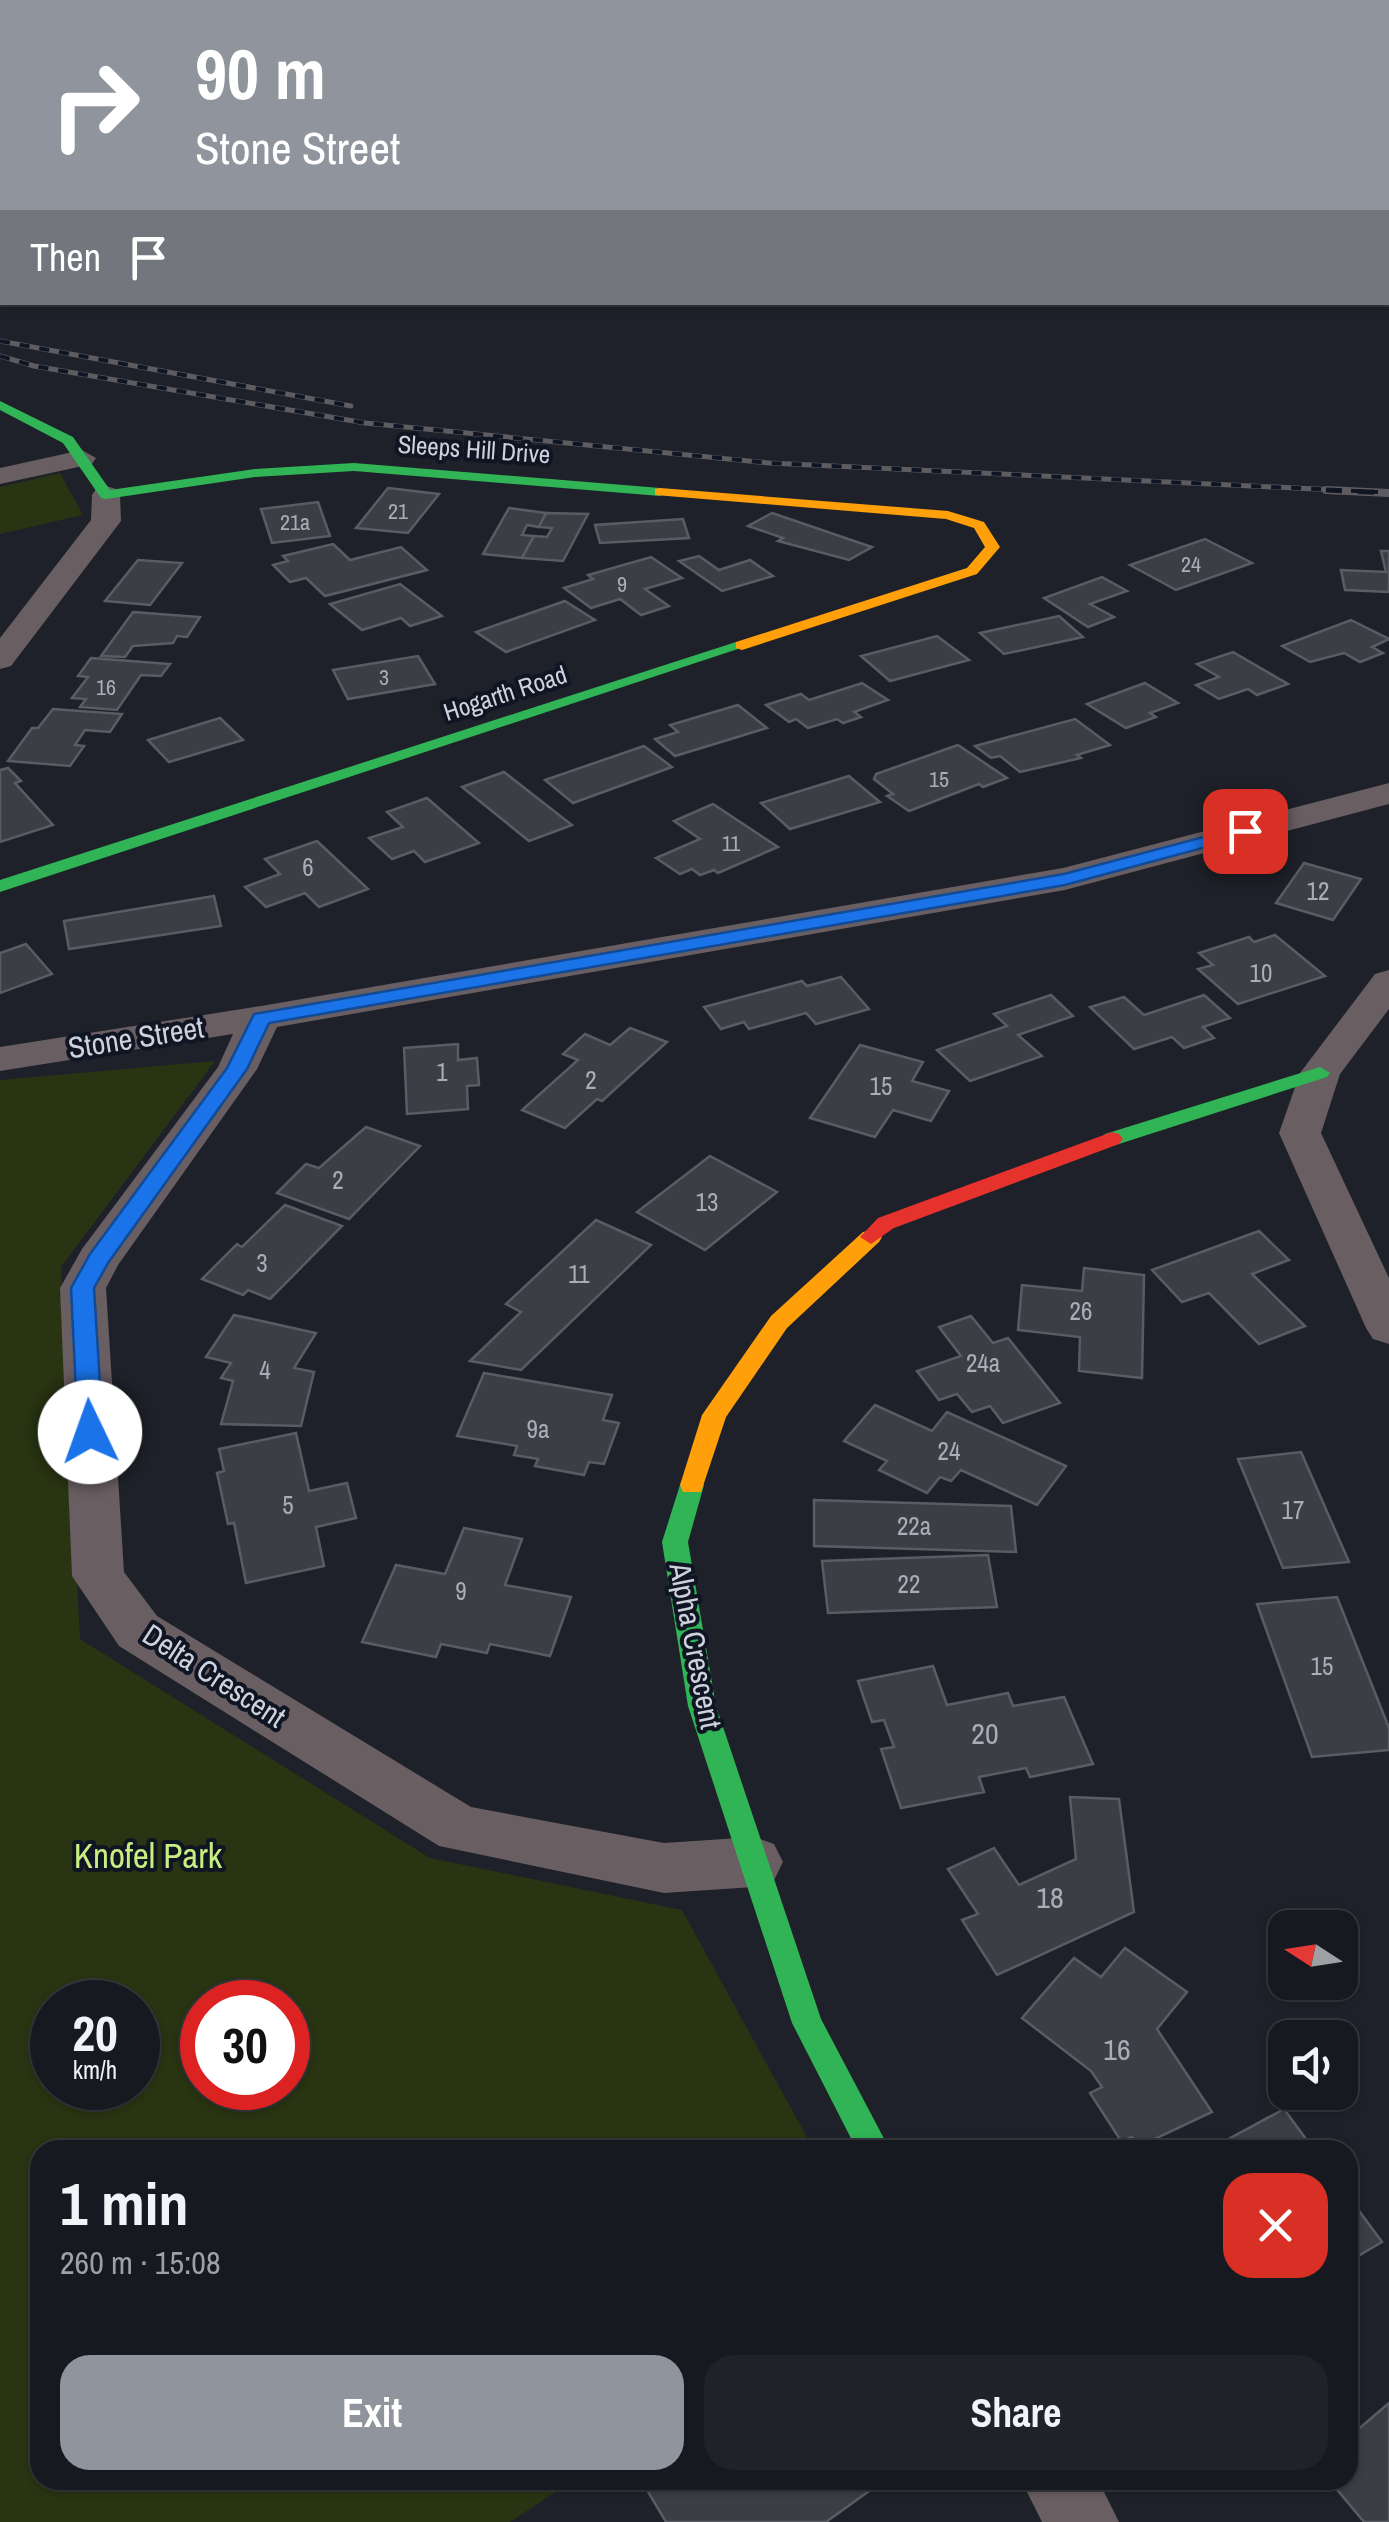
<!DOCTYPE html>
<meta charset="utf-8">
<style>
body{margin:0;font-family:"Archivo Narrow",sans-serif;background:#1f2228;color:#f1f3f6;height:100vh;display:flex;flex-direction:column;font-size:38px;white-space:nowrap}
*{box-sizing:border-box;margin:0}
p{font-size:32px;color:#9ea0a4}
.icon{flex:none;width:55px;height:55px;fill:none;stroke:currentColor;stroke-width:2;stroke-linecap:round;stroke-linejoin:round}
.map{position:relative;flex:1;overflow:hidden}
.sheet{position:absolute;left:30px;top:2140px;width:1328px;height:350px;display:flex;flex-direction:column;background:#16191f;border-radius:30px;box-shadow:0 2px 8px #0004,0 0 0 2px #35383d}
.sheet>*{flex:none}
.hud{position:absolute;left:0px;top:0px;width:1390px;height:305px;box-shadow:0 2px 8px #0004,0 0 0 2px #35383d;background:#90949d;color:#fff;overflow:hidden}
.needle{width:65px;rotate:282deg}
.buttons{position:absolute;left:1268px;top:1910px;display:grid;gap:20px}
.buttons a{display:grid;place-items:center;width:90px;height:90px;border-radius:20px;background:#16191f;box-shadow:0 2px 8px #0004,0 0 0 2px #35383d;font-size:50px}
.speed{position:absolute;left:30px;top:1980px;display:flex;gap:20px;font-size:50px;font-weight:700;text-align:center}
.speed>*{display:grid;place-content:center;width:130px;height:130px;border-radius:50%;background:#16191f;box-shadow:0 2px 8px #0004,0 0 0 2px #35383d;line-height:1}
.speed small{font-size:25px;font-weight:400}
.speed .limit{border:15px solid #d22;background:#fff;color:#111}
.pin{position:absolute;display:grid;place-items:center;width:85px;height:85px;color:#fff;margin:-42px;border-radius:20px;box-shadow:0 5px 15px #0006}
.me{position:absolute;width:110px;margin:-55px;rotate:357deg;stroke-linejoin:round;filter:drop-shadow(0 0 8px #0008)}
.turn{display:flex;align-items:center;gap:35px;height:210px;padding:0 30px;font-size:45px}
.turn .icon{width:130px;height:130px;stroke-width:2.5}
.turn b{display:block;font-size:70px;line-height:85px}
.then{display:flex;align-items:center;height:95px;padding:0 30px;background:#0003;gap:20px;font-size:38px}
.round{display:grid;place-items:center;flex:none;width:105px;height:105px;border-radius:30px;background:#1f2228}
.summary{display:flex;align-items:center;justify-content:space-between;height:170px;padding:0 30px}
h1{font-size:60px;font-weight:700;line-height:75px}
.cta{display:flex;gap:20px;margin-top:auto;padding:20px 30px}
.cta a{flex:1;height:115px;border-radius:30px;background:#90949d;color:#fff;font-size:40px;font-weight:700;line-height:115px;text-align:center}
.cta a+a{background:#1f2228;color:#f1f3f6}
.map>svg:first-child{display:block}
.green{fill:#293412;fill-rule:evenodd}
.building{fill:#3b3e45;stroke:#5a5c64;stroke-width:2.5}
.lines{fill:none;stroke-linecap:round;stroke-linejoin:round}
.street{fill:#695e62;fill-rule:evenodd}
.fast{fill:#30b455;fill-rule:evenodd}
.slow{fill:#ff9f0a;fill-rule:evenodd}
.jam{fill:#e5322d;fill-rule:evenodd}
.rail-far1-casing{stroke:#5f5c61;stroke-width:5}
.rail-casing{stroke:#5f5c61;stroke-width:8}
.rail-far1{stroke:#101524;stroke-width:4;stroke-dasharray:10;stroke-linecap:butt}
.rail{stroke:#101524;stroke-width:5;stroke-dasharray:16;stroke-linecap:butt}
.route{fill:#1a73e8;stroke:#114b97;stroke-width:2.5}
.labels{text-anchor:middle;stroke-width:8;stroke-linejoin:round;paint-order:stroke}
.far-number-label{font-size:22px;fill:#a9adb6}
.far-street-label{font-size:25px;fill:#ced2dc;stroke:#101524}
.number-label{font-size:25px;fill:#a9adb6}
.street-label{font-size:30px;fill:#ced2dc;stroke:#101524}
.near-number-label{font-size:30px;fill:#a9adb6}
.near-park-label{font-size:35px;fill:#c9ed81;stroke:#101524}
</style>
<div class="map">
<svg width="1389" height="2522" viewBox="0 0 1389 2522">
<rect width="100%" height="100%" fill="#1e2129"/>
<g class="green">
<polygon points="60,473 83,515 0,534 0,487"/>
<path d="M215,1061L61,1267L80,1639L430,1858L682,1910L814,2150H40V2480H574L510,2522H0V1080ZM52,2002H138V2088H52ZM202,2002H288V2088H202Z"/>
</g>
<g class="building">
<polygon points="388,488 439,494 408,533 356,528"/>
<polygon points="318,502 330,536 272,543 261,509"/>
<polygon points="509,508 546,513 539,527 527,525 522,535 534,536 522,558 483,554"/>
<polygon points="546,513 588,514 563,561 522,558 534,536 547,537 552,528 539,527"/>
<polygon points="772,513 872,547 849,560 778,541 783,538 748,526"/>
<polygon points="683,519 689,538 600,543 595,525"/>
<polygon points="1205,539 1252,563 1176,590 1130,565"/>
<polygon points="333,544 350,560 401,547 427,570 325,596 306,578 290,582 273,565 288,561 283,556"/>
<polygon points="1381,551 1389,551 1389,592 1345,590 1341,570 1386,572"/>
<polygon points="699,556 719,570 750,560 773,576 722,591 679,561"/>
<polygon points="651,557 682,578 645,589 669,606 641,615 620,599 591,608 564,588 593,579 588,575"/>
<polygon points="138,560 182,563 150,605 105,601"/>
<polygon points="1102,577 1127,591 1090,604 1114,617 1088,627 1044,598"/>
<polygon points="400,584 442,616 410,626 401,618 362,630 330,604"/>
<polygon points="565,601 595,620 506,652 476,632"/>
<polygon points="133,612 200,617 187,637 177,636 173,643 133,646 125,657 101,656"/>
<polygon points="1059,616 1083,637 1004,654 980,633"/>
<polygon points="1351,620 1389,639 1372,647 1383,653 1360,662 1344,653 1310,662 1282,646"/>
<polygon points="937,636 969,660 890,681 861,656"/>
<polygon points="1233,652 1288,684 1257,695 1248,689 1219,699 1196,685 1219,677 1197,664"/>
<polygon points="418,656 435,684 348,699 333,670"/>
<polygon points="91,658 170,664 161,676 141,675 117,710 80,707 86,699 72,698 88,677 78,676"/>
<polygon points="862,683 888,700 854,712 861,717 843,723 837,719 808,728 796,719 789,722 766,705 801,694 809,700"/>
<polygon points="1145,683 1178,703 1150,713 1156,717 1126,728 1087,704"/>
<polygon points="738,705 767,728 675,756 655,739 678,732 670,725"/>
<polygon points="53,709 122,714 110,732 85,730 75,745 84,746 70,766 8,761 32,728 38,728"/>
<polygon points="220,718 243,740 169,762 148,740"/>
<polygon points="1075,719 1110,745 1077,755 1081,758 1020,772 1000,756 991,758 975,746"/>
<polygon points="958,745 1007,778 983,787 979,784 909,811 887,796 893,794 874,779 876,774"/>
<polygon points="644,746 672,767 573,803 545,780"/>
<polygon points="8,768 21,781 15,783 53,825 0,842 0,770"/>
<polygon points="504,772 572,825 529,841 462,787"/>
<polygon points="849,776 880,802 790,829 761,803"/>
<polygon points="427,798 479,843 425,862 414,851 392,859 369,838 403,827 387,812"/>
<polygon points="713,804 778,847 718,873 714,870 700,875 692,869 680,874 656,858 700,839 674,821"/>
<polygon points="317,841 368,889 319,907 305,893 266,907 245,887 280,874 265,859"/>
<polygon points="1304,863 1361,879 1333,920 1276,903"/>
<polygon points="214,896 221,926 69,949 64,921"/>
<polygon points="1275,935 1325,976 1238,1004 1198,969 1213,965 1199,953 1249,937 1254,942"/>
<polygon points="26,944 52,974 0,993 0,953"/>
<polygon points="841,977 869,1009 816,1024 806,1013 749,1029 744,1022 721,1029 704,1007 802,981 807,986"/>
<polygon points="1051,995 1073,1016 1018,1035 1042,1056 970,1081 937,1050 1007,1026 994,1014"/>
<polygon points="1204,995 1230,1018 1203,1027 1214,1038 1184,1048 1172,1037 1134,1049 1090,1007 1124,997 1144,1015"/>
<polygon points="630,1028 667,1042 602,1101 597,1099 565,1128 522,1110 578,1060 563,1054 585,1034 610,1045"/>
<polygon points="458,1044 458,1060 477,1058 479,1085 467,1086 468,1109 407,1114 404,1048"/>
<polygon points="860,1045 923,1062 912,1081 949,1091 931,1121 893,1110 875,1137 810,1118"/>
<polygon points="366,1127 420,1146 349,1219 277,1193 306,1164 319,1168"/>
<polygon points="710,1156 777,1192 705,1250 637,1212"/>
<polygon points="285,1205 342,1226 270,1299 248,1290 243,1295 202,1279 237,1244 242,1247"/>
<polygon points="596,1220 651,1245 521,1370 470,1361 521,1312 506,1304"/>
<polygon points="1259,1231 1289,1260 1252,1274 1305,1326 1259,1344 1209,1293 1182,1302 1152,1270"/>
<polygon points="1084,1268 1144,1275 1142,1378 1079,1371 1080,1337 1018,1330 1022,1285 1082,1291"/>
<polygon points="234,1315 316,1333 294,1368 314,1372 301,1426 221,1424 233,1381 221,1378 231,1363 206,1357"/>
<polygon points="971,1316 993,1343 1008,1338 1060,1403 1003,1423 990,1406 972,1412 957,1394 939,1400 917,1371 961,1356 939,1327"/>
<polygon points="484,1373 612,1395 603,1420 619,1423 604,1464 589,1462 584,1475 535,1466 538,1459 514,1455 517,1446 457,1436"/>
<polygon points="875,1405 932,1431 947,1412 1066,1466 1037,1505 961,1470 951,1481 940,1477 927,1493 879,1470 887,1461 844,1441"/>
<polygon points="296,1433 309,1491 347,1483 356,1518 316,1527 324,1566 246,1583 234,1523 228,1524 217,1473 224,1471 219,1449"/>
<polygon points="1301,1452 1349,1562 1283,1568 1238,1459"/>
<polygon points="814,1500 1011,1506 1016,1552 814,1546"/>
<polygon points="464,1528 522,1539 505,1585 571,1597 550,1656 490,1644 487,1653 441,1644 436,1657 362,1642 396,1565 445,1574"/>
<polygon points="988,1555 997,1607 828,1613 822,1561"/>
<polygon points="1337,1597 1389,1728 1389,1750 1312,1757 1257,1604"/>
<polygon points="933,1666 947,1705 1008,1693 1013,1706 1064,1697 1093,1764 1030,1777 1026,1768 979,1777 984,1792 901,1808 881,1749 894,1747 884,1720 872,1722 858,1681"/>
<polygon points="1070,1797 1119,1799 1134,1912 997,1975 962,1920 978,1914 948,1869 994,1848 1019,1885 1076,1859"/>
<polygon points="1125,1948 1187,1992 1157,2029 1212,2112 1138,2147 1132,2137 1121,2141 1090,2093 1102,2087 1091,2071 1022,2018 1074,1958 1101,1977"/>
<polygon points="1284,2109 1314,2150 1208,2150"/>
<polygon points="1348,2196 1382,2242 1348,2262"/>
<polygon points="1389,2403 1389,2522 1364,2522 1329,2480 1348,2480 1348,2438"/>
<polygon points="641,2480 882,2480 883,2481 826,2522 666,2522"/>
</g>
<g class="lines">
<g class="street">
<polygon points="82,450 96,458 92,464 0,484 0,468"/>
<polygon points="106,486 116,489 120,495 121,521 11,666 0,669 0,638 91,520 92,495 96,489"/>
<polygon points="1389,783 1389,804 1065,890 277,1027 257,1069 118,1265 106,1288 124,1572 157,1616 471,1807 664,1843 754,1837 774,1844 783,1862 774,1880 754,1887 664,1893 439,1846 119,1646 72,1576 60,1288 82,1249 218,1067 233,1034 0,1071 0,1047 261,1006 1063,868"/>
<polygon points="1389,970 1389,1009 1340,1074 1321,1133 1389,1278 1389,1344 1373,1339 1366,1328 1279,1133 1300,1073 1375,974"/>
<polygon points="1021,2480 1098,2480 1119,2522 1042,2522"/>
</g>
<g class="fast">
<polygon points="0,401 73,437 110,490 255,469 354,463 660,488 667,492 660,496 354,471 255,477 106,499 101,498 63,443 0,410"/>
<polygon points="736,642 750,645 0,892 0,880"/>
<polygon points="1320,1067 1330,1073 1327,1077 1119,1144 1112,1146 1101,1139 1105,1134"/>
<polygon points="692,1476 701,1478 704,1485 688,1542 716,1706 821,2019 890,2150 857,2150 792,2023 688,1706 662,1542 680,1485 683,1478"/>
</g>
<g class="slow">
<polygon points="660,488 948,511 984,522 1000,547 977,574 742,650 736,648 736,642 967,568 985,547 974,528 946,519 655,495 655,489"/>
<polygon points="871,1230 882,1237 879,1242 787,1328 726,1417 701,1492 683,1492 680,1485 702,1415 771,1316 863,1232"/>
</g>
<polygon class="jam" points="1112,1132 1119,1134 1123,1139 1119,1144 894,1228 871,1244 860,1237 878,1218"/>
<defs>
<g id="rail-far1">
<polyline points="0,341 351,406"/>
<polyline points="0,356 34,366 365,423 769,463 1378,492"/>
</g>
<polyline id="rail" points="1326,490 1389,493"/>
</defs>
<use href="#rail-far1" class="rail-far1-casing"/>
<use href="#rail" class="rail-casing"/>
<use href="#rail-far1" class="rail-far1"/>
<use href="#rail" class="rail"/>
</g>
<polygon class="route" points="1245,826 1254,831 1251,835 1065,885 269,1023 247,1069 108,1263 94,1288 103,1432 90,1440 78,1432 71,1288 90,1254 227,1068 254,1014 1064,874"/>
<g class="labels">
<g class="far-number-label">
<text x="398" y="519">21</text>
<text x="295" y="530">21a</text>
<text x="1191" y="572">24</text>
<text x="622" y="592">9</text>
<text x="384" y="685">3</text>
<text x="106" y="695">16</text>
<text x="939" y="787">15</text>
<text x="731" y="851">11</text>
</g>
<g class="far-street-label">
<text transform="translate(474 449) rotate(4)" y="9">Sleeps Hill Drive</text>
<text transform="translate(505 693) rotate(-18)" y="9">Hogarth Road</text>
</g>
<g class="number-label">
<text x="308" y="876">6</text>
<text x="1318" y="900">12</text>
<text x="1261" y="982">10</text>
<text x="442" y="1081">1</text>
<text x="591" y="1089">2</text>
<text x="881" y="1095">15</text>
<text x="338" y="1189">2</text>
<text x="707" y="1211">13</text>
<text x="262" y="1272">3</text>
<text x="579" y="1283">11</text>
<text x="1081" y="1320">26</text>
<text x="983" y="1372">24a</text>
<text x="265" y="1379">4</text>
<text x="538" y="1438">9a</text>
<text x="949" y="1460">24</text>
<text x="288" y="1514">5</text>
<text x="1293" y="1519">17</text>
<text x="914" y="1535">22a</text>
<text x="909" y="1593">22</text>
<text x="461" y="1600">9</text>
<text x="1322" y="1675">15</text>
</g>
<g class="street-label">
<text transform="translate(136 1038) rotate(-9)" y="10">Stone Street</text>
<text transform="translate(695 1646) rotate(79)" y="10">Alpha Crescent</text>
<text transform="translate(214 1676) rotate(33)" y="10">Delta Crescent</text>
</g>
<g class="near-number-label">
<text x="985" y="1744">20</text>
<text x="1050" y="1908">18</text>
<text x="1117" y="2060">16</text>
</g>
<g class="near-park-label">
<text x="148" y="1868">Knofel Park</text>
</g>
</g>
</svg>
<div class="buttons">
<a><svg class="needle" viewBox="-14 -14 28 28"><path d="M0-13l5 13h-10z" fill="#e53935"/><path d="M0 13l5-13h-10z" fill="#9ea0a4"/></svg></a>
<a><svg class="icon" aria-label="sound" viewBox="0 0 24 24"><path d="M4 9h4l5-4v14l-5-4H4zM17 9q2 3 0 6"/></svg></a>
</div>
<div class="speed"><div>20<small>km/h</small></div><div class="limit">30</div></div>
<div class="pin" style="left:1245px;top:831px;background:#d93025"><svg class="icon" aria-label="arrive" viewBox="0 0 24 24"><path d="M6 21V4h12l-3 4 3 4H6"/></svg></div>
<svg class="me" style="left:90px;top:1432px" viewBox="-20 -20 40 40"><circle r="19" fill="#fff"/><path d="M0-13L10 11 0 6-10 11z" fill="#1a73e8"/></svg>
<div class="hud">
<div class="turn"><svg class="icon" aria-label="right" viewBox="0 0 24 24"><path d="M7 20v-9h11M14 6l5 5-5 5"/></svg><div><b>90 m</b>Stone Street</div></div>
<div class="then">Then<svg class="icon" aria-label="arrive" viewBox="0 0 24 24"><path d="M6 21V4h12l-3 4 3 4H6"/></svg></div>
</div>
<section class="sheet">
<div class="summary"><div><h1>1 min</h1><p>260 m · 15:08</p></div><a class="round" style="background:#d93025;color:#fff"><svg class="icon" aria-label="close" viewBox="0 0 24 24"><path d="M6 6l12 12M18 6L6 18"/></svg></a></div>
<div class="cta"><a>Exit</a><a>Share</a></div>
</section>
</div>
